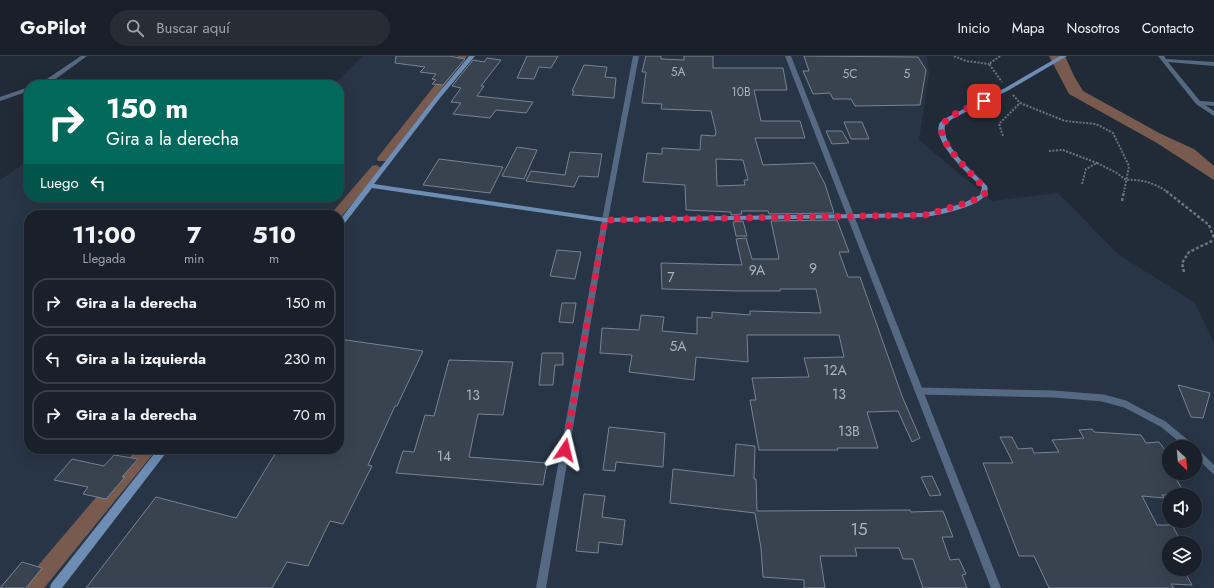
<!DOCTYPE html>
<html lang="es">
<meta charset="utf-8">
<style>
body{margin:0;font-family:Jost,sans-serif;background:#262d35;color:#f1f3f6;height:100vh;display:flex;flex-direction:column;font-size:15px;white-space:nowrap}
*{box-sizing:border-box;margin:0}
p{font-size:13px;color:#9fa3a8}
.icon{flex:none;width:22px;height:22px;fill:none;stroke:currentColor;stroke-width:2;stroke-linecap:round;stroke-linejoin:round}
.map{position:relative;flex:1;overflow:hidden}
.drawer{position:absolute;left:24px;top:154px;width:320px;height:244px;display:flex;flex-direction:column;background:#192029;border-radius:16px;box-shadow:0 4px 16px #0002,0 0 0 1px #373e46}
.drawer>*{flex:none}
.guide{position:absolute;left:24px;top:24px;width:320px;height:122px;border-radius:16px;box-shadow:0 4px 16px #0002,0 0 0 1px #373e46;background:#00695c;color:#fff;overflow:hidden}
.needle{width:26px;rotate:154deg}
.controls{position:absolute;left:1162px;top:384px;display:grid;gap:8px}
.controls a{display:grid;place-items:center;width:40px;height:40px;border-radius:50%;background:#192029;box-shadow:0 4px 16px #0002,0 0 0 1px #373e46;font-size:20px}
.pin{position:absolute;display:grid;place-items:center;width:34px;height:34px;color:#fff;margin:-17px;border-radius:8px;box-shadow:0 2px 6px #0006}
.me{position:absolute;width:44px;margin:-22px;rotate:10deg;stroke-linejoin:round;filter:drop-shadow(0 0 3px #0008)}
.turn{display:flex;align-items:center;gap:14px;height:84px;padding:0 16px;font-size:18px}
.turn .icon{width:52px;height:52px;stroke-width:2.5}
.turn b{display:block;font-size:28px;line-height:34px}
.then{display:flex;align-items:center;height:38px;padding:0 16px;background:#0003;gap:8px;font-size:15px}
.eta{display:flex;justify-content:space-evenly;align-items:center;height:68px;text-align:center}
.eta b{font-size:24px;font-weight:700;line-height:28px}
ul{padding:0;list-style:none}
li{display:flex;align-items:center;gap:12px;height:50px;margin:0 8px 6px;padding:0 8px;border:2px solid #373e46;border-radius:16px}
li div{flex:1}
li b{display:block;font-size:15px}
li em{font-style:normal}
header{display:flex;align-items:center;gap:24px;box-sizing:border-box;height:56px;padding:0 20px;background:#192029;border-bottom:1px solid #373e46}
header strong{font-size:19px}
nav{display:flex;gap:22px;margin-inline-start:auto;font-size:14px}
.search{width:280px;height:36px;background:#262d35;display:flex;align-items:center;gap:10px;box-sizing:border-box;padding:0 14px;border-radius:22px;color:#9fa3a8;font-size:15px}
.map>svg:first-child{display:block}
.built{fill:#283546;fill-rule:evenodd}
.water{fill:#785a4f}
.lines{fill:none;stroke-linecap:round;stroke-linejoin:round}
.canal{fill:#785a4f;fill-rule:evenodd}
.building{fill:#394350;stroke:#788391;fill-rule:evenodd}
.path-far1{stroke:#6b747e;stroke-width:2;stroke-dasharray:2 1.5;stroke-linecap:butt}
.path{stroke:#6b747e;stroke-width:2.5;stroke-dasharray:3 2;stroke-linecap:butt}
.lane{stroke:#566982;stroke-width:7}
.street{fill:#566982;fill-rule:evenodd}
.secondary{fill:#6d8db5;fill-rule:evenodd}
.route{stroke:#e11d48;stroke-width:7;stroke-dasharray:0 12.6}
.labels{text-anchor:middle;stroke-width:3;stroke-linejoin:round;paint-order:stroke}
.far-number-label{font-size:12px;fill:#aab1ba}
.number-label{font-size:14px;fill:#aab1ba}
.near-number-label{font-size:17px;fill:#aab1ba}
</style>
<header>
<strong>GoPilot</strong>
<div class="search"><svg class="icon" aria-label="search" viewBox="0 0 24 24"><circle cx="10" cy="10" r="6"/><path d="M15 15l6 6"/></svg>Buscar aquí</div>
<nav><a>Inicio</a><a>Mapa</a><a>Nosotros</a><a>Contacto</a></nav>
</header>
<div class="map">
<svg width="1214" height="532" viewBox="0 0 1214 532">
<rect width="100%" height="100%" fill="#212b37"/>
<path class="built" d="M363,0H927L929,18L919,84L992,145L1058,137L1118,198L1195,247L1214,287V532H0V124L29,104V141H339V29H334ZM29,159H339V393H29ZM1169,391H1195V417H1169ZM1169,439H1195V465H1169ZM1169,487H1195V513H1169Z"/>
<polygon class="water" points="1049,0 1065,0 1074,20 1083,35 1161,78 1194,93 1214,110 1214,124 1157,87 1069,38"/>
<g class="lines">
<g class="canal">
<polygon points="458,0 467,0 386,105 378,105 377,103 378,101"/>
<polygon points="376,109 382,112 340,162 339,162 339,159 330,159 372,110"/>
<polygon points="137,393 155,393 153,398 44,532 22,532 25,525"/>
</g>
</g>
<g class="building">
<polygon points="396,0 449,0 465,3 443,29 432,28 436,24 432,23 436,18 420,16 425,11 395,7"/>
<polygon points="527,0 558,0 551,12 539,11 534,23 517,22"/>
<path d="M646,0H661V3L684,4V0H713V12H783L787,34H754L761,65H800L805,82H755L763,109L814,107L825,128L834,157L769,158L768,155H741L742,158L731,159V156L686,154L685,129L643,126L647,97L662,98V92L700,94L701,79L715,80L716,76L711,55L661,53L662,48L642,47L646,16H642ZM716,103L743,104L748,124H744L745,129L717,130Z"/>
<polygon points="804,0 918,1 926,14 920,49 855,50 851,43 833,43 830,37 813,38 803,15 809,15"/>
<polygon points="487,2 501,4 481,30 484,30 477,40 533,46 526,57 496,54 490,62 453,58 461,47 451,46 461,32 452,30 473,4 484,6"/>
<polygon points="584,9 607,11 605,21 616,22 614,42 572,39 574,35 572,35"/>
<polygon points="844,66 862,66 869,83 851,83"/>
<polygon points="826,75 842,75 849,87 832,88"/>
<polygon points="517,91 537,94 524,123 502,120"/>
<polygon points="570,96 602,98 598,121 579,120 574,131 526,125 531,115 565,119"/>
<polygon points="439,103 503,111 490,137 423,129"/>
<polygon points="837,164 849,196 839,196 848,221 860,221 902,340 920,382 912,386 898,355 867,356 878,392 837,392 838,394 759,394 750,344 756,344 752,322 809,321 804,302 844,301 839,279 747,279 748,306 696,301 694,324 629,316 632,299 600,297 602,272 639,274 641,259 664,261 662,275 697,278 697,261 712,262 712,256 750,259 750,255 821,257 816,233 780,233 780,235 740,235 662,233 661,207 742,209 736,183 746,182 752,203 779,203 771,165"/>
<polygon points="743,165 747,180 736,180 733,166"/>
<polygon points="557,194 581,196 575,223 550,220"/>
<polygon points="562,247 576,247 573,267 559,266"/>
<polygon points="339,283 423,295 397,350 395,350 368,409 372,410 343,468 330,465 308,510 287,506 272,532 86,532 156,441 236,462 278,393 339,393"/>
<polygon points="542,297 563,297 563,309 555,309 553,329 539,329"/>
<polygon points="449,304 513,306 503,359 478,358 469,401 547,407 543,429 396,417 403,395 414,396 425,359 434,360"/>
<polygon points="1178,329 1210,337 1203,362 1191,361"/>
<polygon points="609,371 665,377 663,411 616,406 615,415 603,414"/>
<polygon points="1092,373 1094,376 1141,379 1146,387 1159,386 1169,399 1169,417 1173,417 1184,437 1174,436 1176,439 1162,439 1164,442 1142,440 1157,469 1172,469 1182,487 1169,487 1169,513 1183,513 1192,529 1171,528 1174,532 1049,532 1034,500 1019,500 983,407 1013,407 1000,381 1012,381 1018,393 1032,392 1034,397 1059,396 1052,384 1084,382 1079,374"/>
<polygon points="736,388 755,390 754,423 756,423 757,455 910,454 911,456 943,455 953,481 942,481 950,504 959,503 966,518 962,519 967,532 923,532 913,503 903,503 899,492 855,492 857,500 820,500 825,532 804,532 804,524 763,521 761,492 755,457 670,447 673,413 734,420"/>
<polygon points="114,399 138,403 122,421 125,421 106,443 83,438 88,431 54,424 72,403 104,410"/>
<polygon points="932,420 941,439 930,440 921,421"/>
<polygon points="584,438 605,440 602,461 625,464 622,489 599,486 598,497 576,495"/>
<polygon points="22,506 42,512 26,532 0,532"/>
</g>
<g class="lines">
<g class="path-far1">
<polyline points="954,0 966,5 989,8"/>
<polyline points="1000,0 989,8 1002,26"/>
<polyline points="1013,39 1020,47 1065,65 1096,68 1113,77 1129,110 1124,136"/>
<polyline points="1003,80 999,68 1020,47"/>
<polyline points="1049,95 1063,94 1097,107"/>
<path d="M1082,128L1086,113L1097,107L1117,117L1126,124C1142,123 1154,127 1168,136"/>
</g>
<g class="path">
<polyline points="1166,135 1209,169 1214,182"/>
<polyline points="1122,145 1124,135"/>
<polyline points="1184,216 1182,207 1189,196 1214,184"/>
</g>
<g class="lane">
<polyline points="920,335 1054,338 1103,342 1125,348 1163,368 1191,391"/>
<polyline points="1195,395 1214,414"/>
</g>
<g class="street">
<polygon points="81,0 87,0 57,22 45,29 38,29"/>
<polygon points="633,0 639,0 608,164 546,532 536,532 602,164"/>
<polygon points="785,0 791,0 1001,532 991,532"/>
<polygon points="1158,0 1164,0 1166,3 1214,6 1214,10 1168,6 1200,45 1214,46 1214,50 1205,49 1214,55 1214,60 1196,48"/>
<polygon points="29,31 29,35 0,45 0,41"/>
</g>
<g class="secondary">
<path d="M469,0H475L440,42L374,128L605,162L925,157L961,148L980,139L982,131C970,120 933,87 939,69C940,65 945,63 948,61L1005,32L1060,0H1067L1009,34L952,63L945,69C941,90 973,115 987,130C994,149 938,159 925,161L605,166L372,132L341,172H339V165L436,40Z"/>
<polygon points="158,393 169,393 62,532 50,532 51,528"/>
</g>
</g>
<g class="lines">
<path class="route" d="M565,394L605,164L925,159L972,145L982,140L985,137L984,132C975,120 931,82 944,67C953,56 972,51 984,45"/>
</g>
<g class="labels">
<g class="far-number-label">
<text x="678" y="20">5A</text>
<text x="850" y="22">5C</text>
<text x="907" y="22">5</text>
<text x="741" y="40">10B</text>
</g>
<g class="number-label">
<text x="813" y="217">9</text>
<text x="757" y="219">9A</text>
<text x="671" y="226">7</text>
<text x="678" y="295">5A</text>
<text x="835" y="319">12A</text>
<text x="839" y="343">13</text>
<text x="473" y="344">13</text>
<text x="849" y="380">13B</text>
<text x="444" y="405">14</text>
</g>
<g class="near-number-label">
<text x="859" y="479">15</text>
</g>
</g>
</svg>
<div class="controls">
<a><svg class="needle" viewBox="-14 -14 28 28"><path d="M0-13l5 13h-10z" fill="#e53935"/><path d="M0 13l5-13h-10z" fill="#9fa3a8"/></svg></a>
<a><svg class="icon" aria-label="sound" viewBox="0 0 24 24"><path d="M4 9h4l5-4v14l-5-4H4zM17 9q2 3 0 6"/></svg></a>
<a><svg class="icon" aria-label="layers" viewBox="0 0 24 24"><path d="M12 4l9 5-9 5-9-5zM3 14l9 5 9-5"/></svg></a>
</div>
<div class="pin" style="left:984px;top:45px;background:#d93025"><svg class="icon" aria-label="arrive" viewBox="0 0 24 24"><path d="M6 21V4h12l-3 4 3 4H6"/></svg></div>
<svg class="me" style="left:565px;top:394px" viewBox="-20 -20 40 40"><path d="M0-17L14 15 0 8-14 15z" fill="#e11d48" stroke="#fff" stroke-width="4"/></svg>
<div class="guide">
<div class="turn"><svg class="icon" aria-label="right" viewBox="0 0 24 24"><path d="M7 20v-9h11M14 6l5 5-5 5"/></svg><div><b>150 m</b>Gira a la derecha</div></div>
<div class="then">Luego<svg class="icon" aria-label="left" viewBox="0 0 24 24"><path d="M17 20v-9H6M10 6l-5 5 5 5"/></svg></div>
</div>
<section class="drawer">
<div class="eta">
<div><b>11:00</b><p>Llegada</p></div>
<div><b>7</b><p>min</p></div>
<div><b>510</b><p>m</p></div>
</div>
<ul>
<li><svg class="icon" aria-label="right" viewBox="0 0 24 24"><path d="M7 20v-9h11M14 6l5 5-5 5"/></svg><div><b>Gira a la derecha</b></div><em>150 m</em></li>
<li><svg class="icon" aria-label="left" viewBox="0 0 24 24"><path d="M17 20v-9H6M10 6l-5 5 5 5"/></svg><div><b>Gira a la izquierda</b></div><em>230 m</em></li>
<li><svg class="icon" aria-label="right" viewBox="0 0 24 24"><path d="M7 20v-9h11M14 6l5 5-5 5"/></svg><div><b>Gira a la derecha</b></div><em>70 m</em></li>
</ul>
</section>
</div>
